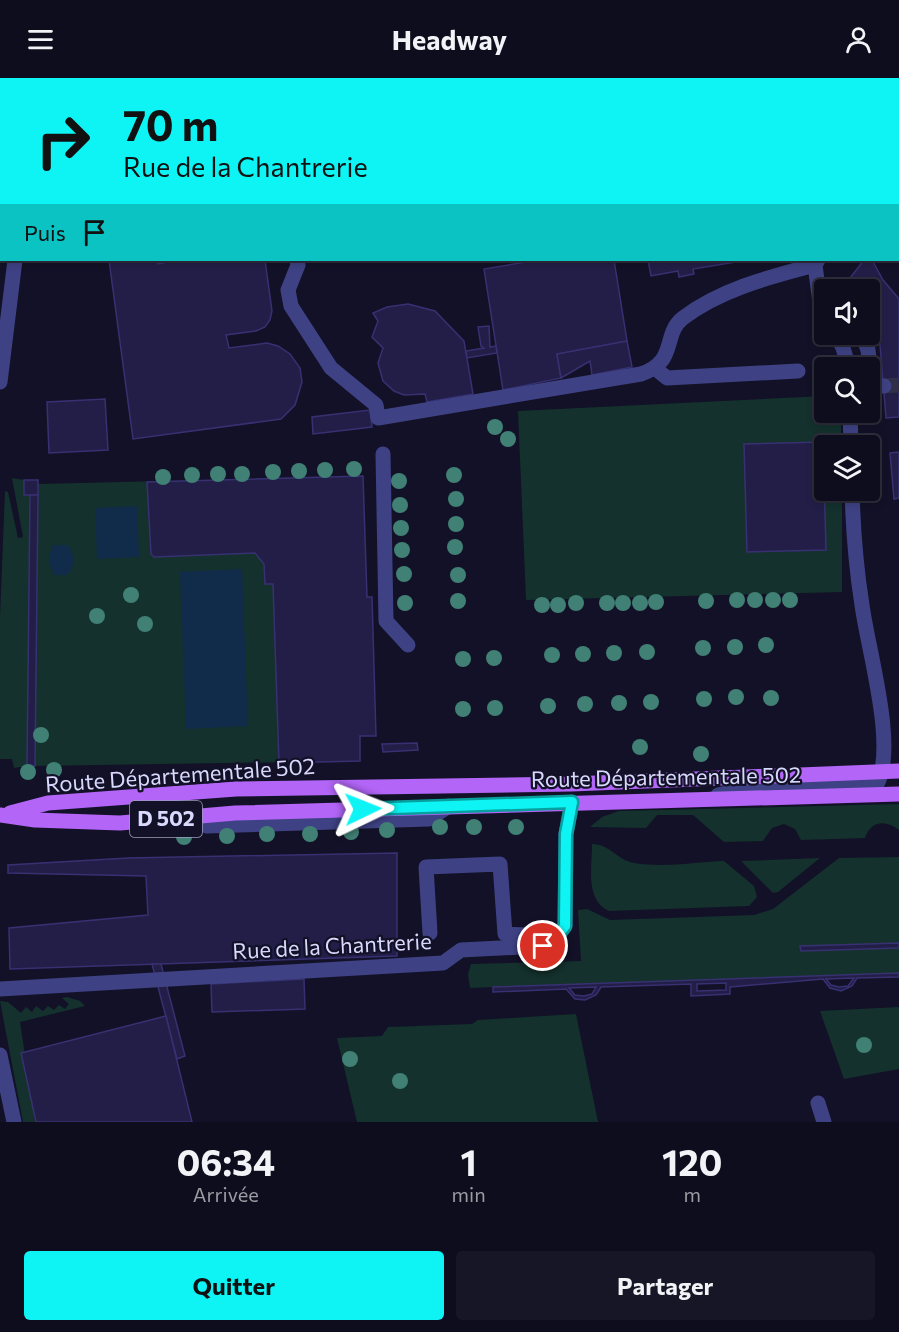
<!DOCTYPE html>
<html lang="fr">
<meta charset="utf-8">
<style>
body{margin:0;font-family:Commissioner,sans-serif;background:#171626;color:#f1f3f6;height:100vh;display:flex;flex-direction:column;font-size:22px;white-space:nowrap}
*{box-sizing:border-box;margin:0}
p{font-size:20px;color:#9b9ca4}
.icon{flex:none;width:33px;height:33px;fill:none;stroke:currentColor;stroke-width:2;stroke-linecap:round;stroke-linejoin:round}
.map{position:relative;height:1044px;overflow:hidden}
.drawer{display:flex;flex-direction:column;background:#0e0d1d;flex:1}
.drawer>*{flex:none}
.hud{position:absolute;left:0px;top:0px;width:900px;height:183px;box-shadow:0 3px 9px #0003,0 0 0 2px #2e2d3b;background:#0ef4f4;color:#111;overflow:hidden}
.buttons{position:absolute;left:814px;top:201px;display:grid;gap:12px}
.buttons a{display:grid;place-items:center;width:66px;height:66px;border-radius:6px;background:#0e0d1d;box-shadow:0 3px 9px #0003,0 0 0 2px #2e2d3b;font-size:30px}
.pin{position:absolute;display:grid;place-items:center;width:51px;height:51px;color:#fff;margin:-26px;border:3px solid #fff;border-radius:50%;box-shadow:0 2px 6px #0007}
.me{position:absolute;width:66px;margin:-33px;rotate:88deg;stroke-linejoin:round;filter:drop-shadow(0 0 4px #0008)}
.turn{display:flex;align-items:center;gap:21px;height:126px;padding:0 24px;font-size:27px}
.turn .icon{width:78px;height:78px;stroke-width:2.5}
.turn b{display:block;font-size:42px;line-height:51px}
.then{display:flex;align-items:center;height:57px;padding:0 24px;background:#0003;gap:12px;font-size:22px}
.eta{display:flex;justify-content:space-evenly;align-items:center;height:102px;text-align:center}
.eta b{font-size:36px;font-weight:700;line-height:42px}
.action{display:flex;gap:12px;margin-top:auto;padding:12px 24px}
.action a{flex:1;height:69px;border-radius:6px;background:#0ef4f4;color:#111;font-size:24px;font-weight:700;line-height:69px;text-align:center}
.action a+a{background:#171626;color:#f1f3f6}
header{display:flex;justify-content:space-between;align-items:center;height:78px;padding:0 24px;background:#0e0d1d;font-size:27px;font-weight:700}
.map>svg:first-child{display:block}
.green{fill:#14312d}
.water{fill:#112c4b}
.building{fill:#221e47;stroke:#373172;stroke-width:1.5;fill-rule:evenodd}
.lines{fill:none;stroke-linecap:round;stroke-linejoin:round}
.minor-tunnel{stroke:#302f47;stroke-width:15;stroke-dasharray:15 8;stroke-linecap:butt}
.minor{stroke:#3e4284;stroke-width:15}
.major{stroke:#b365f8;stroke-width:15}
.tree{fill:#418074}
.route-casing{stroke:#099f9f;stroke-width:15}
.route{stroke:#0ef4f4;stroke-width:10}
.labels{text-anchor:middle;stroke-width:4.5;stroke-linejoin:round;paint-order:stroke}
.shield{fill:#121127;stroke:#9d9dbd;stroke-width:1.5}
.shield-label{font-size:21px;font-weight:bold;fill:#d9d9fd}
.street-label{font-size:22px;fill:#d9d9fd;stroke:#121127}
</style>
<header><svg class="icon" aria-label="menu" viewBox="0 0 24 24"><path d="M4 6h16M4 12h16M4 18h16"/></svg>Headway<svg class="icon" aria-label="person" viewBox="0 0 24 24"><circle cx="12" cy="8" r="4"/><path d="M4 21q1-7 8-7t8 7"/></svg></header>
<div class="map">
<svg width="899" height="1044" viewBox="0 0 899 1044">
<rect width="100%" height="100%" fill="#121127"/>
<g class="green">
<polygon points="825,318 825,334 841,335 841,367 825,368 825,412 842,413 842,514 526,522 518,333"/>
<polygon points="363,398 368,548 360,643 360,683 35,688 37,459 27,688 14,690 12,681 0,681 0,539 5,413 8,414 18,460 23,459 12,400 24,402 24,417 38,417 38,406"/>
<path d="M899,726V752C886,742 871,742 865,760L801,762L795,751L784,746L772,750L763,763L724,764L693,737H657L646,750L590,749L602,739L619,733Z"/>
<path d="M592,766C610,766 617,782 634,785C663,790 695,784 724,783L754,808L757,819L749,828L609,833C585,822 592,790 592,766Z"/>
<polygon points="899,779 899,865 800,868 801,873 899,870 899,895 470,910 468,896 471,886 581,883 578,832 587,831 610,842 754,837 773,831 839,780"/>
<polygon points="820,780 778,814 773,815 741,783"/>
<polygon points="67,919 80,923 85,928 20,944 35,1044 23,1044 0,923 8,924 21,935 26,929 32,934 36,928 43,933 48,928 54,932 59,927 65,931 69,926 62,920"/>
<polygon points="899,929 899,991 844,1001 820,933"/>
<polygon points="576,936 598,1044 357,1044 337,960 382,958 388,949 472,946 478,942"/>
</g>
<g class="water">
<polygon points="137,428 139,479 97,481 95,430"/>
<path d="M53,467H68C75,479 76,485 67,497H55C47,485 48,480 53,467Z"/>
<polygon points="242,491 248,648 186,651 180,494"/>
</g>
<g class="building">
<rect x="53" y="0" width="124" height="2"/>
<rect x="490" y="0" width="82" height="2"/>
<polygon points="640,0 699,0 701,2 640,2"/>
<polygon points="750,0 822,0 823,2 752,2"/>
<polygon points="847,0 899,0 899,27 898,2"/>
<polygon points="109,182 155,182 158,186 177,182 265,182 272,233 270,242 265,249 256,253 226,257 229,270 267,265 278,268 290,276 300,290 302,304 295,327 281,341 133,361"/>
<polygon points="538,182 614,182 627,263 557,276 561,300 503,312 484,191"/>
<polygon points="648,182 748,182 693,191 694,196 679,199 678,193 651,198"/>
<polygon points="864,182 872,182 883,202 899,221 899,339 886,340 880,267 870,251 870,212 845,212 843,209"/>
<polygon points="408,226 435,233 464,263 473,316 427,324 425,316 404,317 394,313 383,303 378,285 383,270 372,259 378,243 373,235 387,229"/>
<polygon points="489,248 490,269 496,268 497,275 467,280 466,273 484,270 481,268 478,249"/>
<polygon points="627,263 632,289 592,297 590,283 561,300 557,276"/>
<polygon points="105,321 108,372 49,375 47,324"/>
<polygon points="370,332 372,349 313,356 312,339"/>
<polygon points="823,364 826,472 747,474 744,366"/>
<polygon points="899,374 899,420 894,421 890,375"/>
<polygon points="363,398 367,519 372,519 376,658 360,658 360,683 279,685 273,506 265,506 264,486 255,475 154,479 151,476 147,404"/>
<rect x="24" y="402" width="14" height="15"/>
<polygon points="30,417 38,417 35,688 27,688"/>
<polygon points="417,665 418,672 383,674 382,666"/>
<polygon points="397,775 397,878 10,891 9,850 148,837 146,798 8,795 8,787 128,780"/>
<polygon points="899,865 899,870 801,873 800,868"/>
<polygon points="152,886 161,886 185,978 177,981"/>
<path d="M899,895V899L857,900L852,908L841,913L830,910L823,901L730,909V916L691,918V906L601,909L596,917L585,922L575,921L566,911L493,914V909ZM854,900L848,908L839,909L831,907L826,901ZM726,905V912L697,913V906ZM596,909L592,916L584,918L575,917L569,910Z"/>
<polygon points="304,901 305,931 212,934 211,906"/>
<polygon points="166,938 192,1044 36,1044 21,975"/>
</g>
<g class="lines">
<polyline class="minor-tunnel" points="884,308 899,307"/>
<g class="minor">
<polyline points="199,0 199,2"/>
<polyline points="730,0 732,2"/>
<polyline points="29,2 29,0"/>
<polyline points="403,2 490,1"/>
<polyline points="898,110 899,110"/>
<path d="M297,182L298,187L288,212L291,228L331,290L376,327L378,340L641,296C678,284 662,256 683,240C721,211 770,199 815,187"/>
<polyline points="818,182 815,187 820,225 825,236"/>
<polyline points="836,256 843,270 849,290"/>
<polyline points="862,256 868,272 872,307 884,308"/>
<polyline points="656,291 667,300 798,293"/>
<polyline points="0,304 15,182"/>
<polyline points="850,334 851,368"/>
<polyline points="383,376 386,543 408,567"/>
<path d="M718,717L753,709L878,704C896,665 868,572 862,527C856,489 853,451 852,412"/>
<polyline points="184,739 207,748 429,741 449,728"/>
<polyline points="430,855 426,789 500,786 505,856 527,857 553,863"/>
<polyline points="0,911 443,885 461,872 543,868 553,863 565,848 566,756 572,724"/>
<polyline points="0,977 14,1044"/>
<polyline points="818,1025 824,1044"/>
</g>
<g class="major">
<polyline points="10,735 48,725 236,711 571,706 899,693"/>
<polyline points="0,737 35,742 120,745 235,735 899,716"/>
</g>
</g>
<g class="tree">
<circle cx="495" cy="349" r="8"/>
<circle cx="508" cy="361" r="8"/>
<circle cx="354" cy="391" r="8"/>
<circle cx="325" cy="392" r="8"/>
<circle cx="299" cy="393" r="8"/>
<circle cx="273" cy="394" r="8"/>
<circle cx="218" cy="396" r="8"/>
<circle cx="242" cy="396" r="8"/>
<circle cx="192" cy="397" r="8"/>
<circle cx="454" cy="397" r="8"/>
<circle cx="163" cy="399" r="8"/>
<circle cx="399" cy="403" r="8"/>
<circle cx="456" cy="421" r="8"/>
<circle cx="400" cy="427" r="8"/>
<circle cx="456" cy="446" r="8"/>
<circle cx="401" cy="450" r="8"/>
<circle cx="455" cy="469" r="8"/>
<circle cx="402" cy="472" r="8"/>
<circle cx="404" cy="496" r="8"/>
<circle cx="458" cy="497" r="8"/>
<circle cx="131" cy="517" r="8"/>
<circle cx="737" cy="522" r="8"/>
<circle cx="755" cy="522" r="8"/>
<circle cx="773" cy="522" r="8"/>
<circle cx="790" cy="522" r="8"/>
<circle cx="458" cy="523" r="8"/>
<circle cx="706" cy="523" r="8"/>
<circle cx="656" cy="524" r="8"/>
<circle cx="405" cy="525" r="8"/>
<circle cx="576" cy="525" r="8"/>
<circle cx="607" cy="525" r="8"/>
<circle cx="623" cy="525" r="8"/>
<circle cx="640" cy="525" r="8"/>
<circle cx="542" cy="527" r="8"/>
<circle cx="558" cy="527" r="8"/>
<circle cx="97" cy="538" r="8"/>
<circle cx="145" cy="546" r="8"/>
<circle cx="766" cy="567" r="8"/>
<circle cx="735" cy="569" r="8"/>
<circle cx="703" cy="570" r="8"/>
<circle cx="647" cy="574" r="8"/>
<circle cx="614" cy="575" r="8"/>
<circle cx="583" cy="576" r="8"/>
<circle cx="552" cy="577" r="8"/>
<circle cx="494" cy="580" r="8"/>
<circle cx="463" cy="581" r="8"/>
<circle cx="736" cy="619" r="8"/>
<circle cx="771" cy="620" r="8"/>
<circle cx="704" cy="621" r="8"/>
<circle cx="651" cy="624" r="8"/>
<circle cx="619" cy="625" r="8"/>
<circle cx="585" cy="626" r="8"/>
<circle cx="548" cy="628" r="8"/>
<circle cx="495" cy="630" r="8"/>
<circle cx="463" cy="631" r="8"/>
<circle cx="41" cy="657" r="8"/>
<circle cx="640" cy="669" r="8"/>
<circle cx="701" cy="676" r="8"/>
<circle cx="54" cy="692" r="8"/>
<circle cx="28" cy="694" r="8"/>
<circle cx="440" cy="749" r="8"/>
<circle cx="474" cy="749" r="8"/>
<circle cx="516" cy="749" r="8"/>
<circle cx="387" cy="752" r="8"/>
<circle cx="351" cy="754" r="8"/>
<circle cx="267" cy="756" r="8"/>
<circle cx="310" cy="756" r="8"/>
<circle cx="227" cy="758" r="8"/>
<circle cx="184" cy="759" r="8"/>
<circle cx="864" cy="967" r="8"/>
<circle cx="350" cy="981" r="8"/>
<circle cx="400" cy="1003" r="8"/>
</g>
<g class="lines">
<defs>
<polyline id="route" points="363,731 572,724 566,756 565,848 553,863 543,868"/>
</defs>
<use href="#route" class="route-casing"/>
<use href="#route" class="route"/>
</g>
<g class="labels">
<rect class="shield" x="130" y="723" width="72" height="36" rx="4.5"/>
<g class="shield-label">
<text x="166" y="748">D 502</text>
</g>
<g class="street-label">
<text transform="translate(180 697) rotate(-4)" y="8">Route Départementale 502</text>
<text transform="translate(666 699) rotate(-1)" y="8">Route Départementale 502</text>
<text transform="translate(332 868) rotate(-3)" y="8">Rue de la Chantrerie</text>
</g>
</g>
</svg>
<div class="buttons">
<a><svg class="icon" aria-label="sound" viewBox="0 0 24 24"><path d="M4 9h4l5-4v14l-5-4H4zM17 9q2 3 0 6"/></svg></a>
<a><svg class="icon" aria-label="search" viewBox="0 0 24 24"><circle cx="10" cy="10" r="6"/><path d="M15 15l6 6"/></svg></a>
<a><svg class="icon" aria-label="layers" viewBox="0 0 24 24"><path d="M12 4l9 5-9 5-9-5zM3 14l9 5 9-5"/></svg></a>
</div>
<div class="pin" style="left:543px;top:868px;background:#d93025"><svg class="icon" aria-label="arrive" viewBox="0 0 24 24"><path d="M6 21V4h12l-3 4 3 4H6"/></svg></div>
<svg class="me" style="left:363px;top:731px" viewBox="-20 -20 40 40"><path d="M0-17L14 15 0 8-14 15z" fill="#0ef4f4" stroke="#fff" stroke-width="4"/></svg>
<div class="hud">
<div class="turn"><svg class="icon" aria-label="right" viewBox="0 0 24 24"><path d="M7 20v-9h11M14 6l5 5-5 5"/></svg><div><b>70 m</b>Rue de la Chantrerie</div></div>
<div class="then">Puis<svg class="icon" aria-label="arrive" viewBox="0 0 24 24"><path d="M6 21V4h12l-3 4 3 4H6"/></svg></div>
</div>
</div>
<section class="drawer">
<div class="eta">
<div><b>06:34</b><p>Arrivée</p></div>
<div><b>1</b><p>min</p></div>
<div><b>120</b><p>m</p></div>
</div>
<div class="action"><a>Quitter</a><a>Partager</a></div>
</section>
